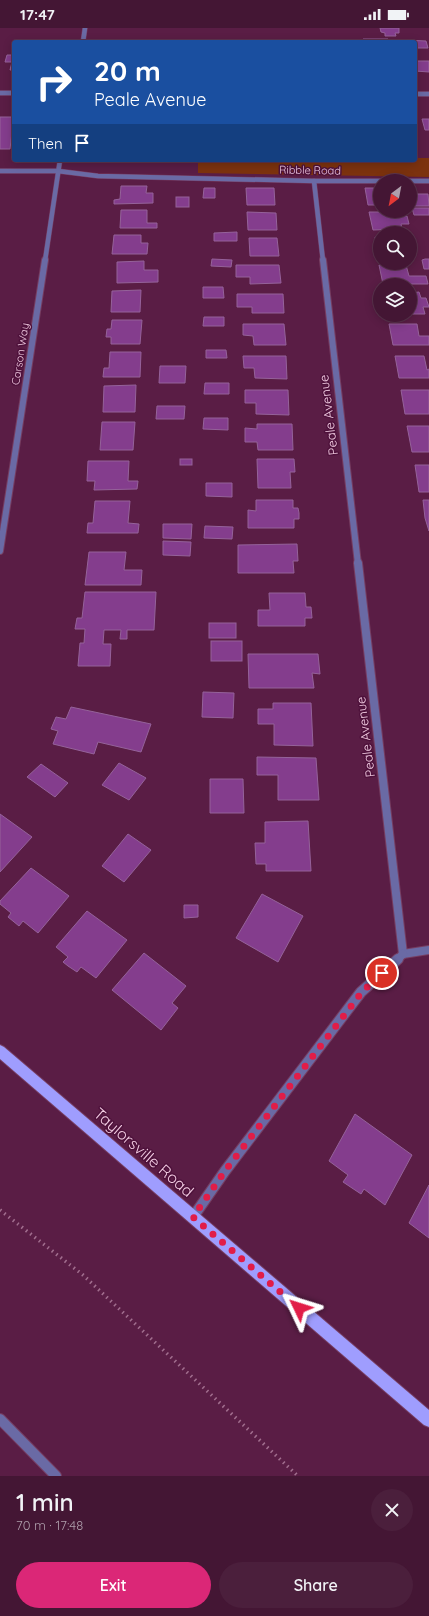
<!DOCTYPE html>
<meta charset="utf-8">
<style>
body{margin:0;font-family:Quicksand,sans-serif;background:#4b1f3c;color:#f1f3f6;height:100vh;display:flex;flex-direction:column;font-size:15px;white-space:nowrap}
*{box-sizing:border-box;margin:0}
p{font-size:13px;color:#af9fac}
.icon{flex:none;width:22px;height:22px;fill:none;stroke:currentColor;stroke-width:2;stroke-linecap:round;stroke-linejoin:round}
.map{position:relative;height:1448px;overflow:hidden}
.side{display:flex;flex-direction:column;background:#441634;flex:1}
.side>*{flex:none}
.guide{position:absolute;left:12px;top:12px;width:405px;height:122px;border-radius:4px;box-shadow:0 2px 10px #0003,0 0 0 1px #5c354f;background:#1a4fa0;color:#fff;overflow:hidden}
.needle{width:26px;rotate:212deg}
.tools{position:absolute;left:373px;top:146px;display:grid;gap:8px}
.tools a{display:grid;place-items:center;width:44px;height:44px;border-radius:50%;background:#441634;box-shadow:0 2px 10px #0003,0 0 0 1px #5c354f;font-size:20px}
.pin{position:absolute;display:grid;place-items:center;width:34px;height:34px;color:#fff;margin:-17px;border:2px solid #fff;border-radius:50%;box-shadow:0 1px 4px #0007}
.me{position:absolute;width:44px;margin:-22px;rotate:311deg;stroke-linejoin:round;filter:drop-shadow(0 0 3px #0008)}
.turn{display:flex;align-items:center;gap:14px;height:84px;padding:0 16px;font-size:18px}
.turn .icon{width:52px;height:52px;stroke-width:2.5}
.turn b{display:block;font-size:28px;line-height:34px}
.then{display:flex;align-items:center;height:38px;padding:0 16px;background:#0003;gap:8px;font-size:15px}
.round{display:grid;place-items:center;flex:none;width:42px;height:42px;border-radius:21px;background:#4b1f3c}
.overview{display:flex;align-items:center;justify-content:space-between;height:68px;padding:0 16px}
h1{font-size:24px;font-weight:600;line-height:30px}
.cta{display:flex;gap:8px;margin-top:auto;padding:8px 16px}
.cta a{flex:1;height:46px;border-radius:24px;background:#db2777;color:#fff;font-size:16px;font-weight:600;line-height:46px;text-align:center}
.cta a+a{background:#4b1f3c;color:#f1f3f6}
.status{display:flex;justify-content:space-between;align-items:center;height:28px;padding:0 20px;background:#441634;direction:ltr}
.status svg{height:11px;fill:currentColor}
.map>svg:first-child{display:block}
.green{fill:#7c320e}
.building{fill:#843d8d;stroke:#95629a}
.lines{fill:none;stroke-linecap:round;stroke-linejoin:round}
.lane-casing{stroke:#763d61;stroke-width:12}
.street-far3-casing{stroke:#763d61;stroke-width:5.5}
.street-far2-casing{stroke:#763d61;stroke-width:8}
.street-far1-casing{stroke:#763d61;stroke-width:10}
.street-casing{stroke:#763d61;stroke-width:12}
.primary-casing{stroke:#763d61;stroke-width:2}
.path{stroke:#a16e8e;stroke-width:3.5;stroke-dasharray:1.5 4;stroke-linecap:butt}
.lane{stroke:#6a6aa5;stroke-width:10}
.street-far3{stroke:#6a6aa5;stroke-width:4.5}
.street-far2{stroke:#6a6aa5;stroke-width:6}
.street-far1{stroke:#6a6aa5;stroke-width:8}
.street{stroke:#6a6aa5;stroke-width:10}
.primary{fill:#9f9dfe;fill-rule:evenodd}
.route{stroke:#e11d48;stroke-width:7;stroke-dasharray:0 12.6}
.labels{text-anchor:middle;stroke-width:3;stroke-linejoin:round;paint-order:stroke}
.far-street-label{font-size:11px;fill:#f3cde3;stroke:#4e113b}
.street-label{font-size:13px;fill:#f3cde3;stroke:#4e113b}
.near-street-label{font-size:16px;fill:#f3cde3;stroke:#4e113b}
</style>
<div class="status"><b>17:47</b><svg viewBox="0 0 49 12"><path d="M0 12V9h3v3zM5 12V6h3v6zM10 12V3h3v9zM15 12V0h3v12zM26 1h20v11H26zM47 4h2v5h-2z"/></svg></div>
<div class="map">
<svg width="429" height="1448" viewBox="0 0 429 1448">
<rect width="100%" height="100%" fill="#5a1d45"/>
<polygon class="green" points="415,130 429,130 429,149 198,145 198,132 415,132"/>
<g class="building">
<polygon points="380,0 399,0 399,5 395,5 396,8 385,8 385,5 381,4"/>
<polygon points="363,11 388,11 388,14 364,14"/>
<polygon points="405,12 426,13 428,20 415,20 415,14 406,14"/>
<polygon points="7,27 14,27 14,42 10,42 12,34 5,34"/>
<polygon points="415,33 429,33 429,44 415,43"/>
<polygon points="0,89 14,89 14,104 12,104 10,121 0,121"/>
<polygon points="422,91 429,91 429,102 425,102"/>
<polygon points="121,158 147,158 146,165 153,165 153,175 114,176 114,172 120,171"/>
<polygon points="204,160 215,160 215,170 203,170"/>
<polygon points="246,160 274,160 275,177 247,177"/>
<polygon points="365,160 380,160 380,177 368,177"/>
<polygon points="413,166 428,166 429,178 415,178"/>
<rect x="176" y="169" width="13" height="10"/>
<polygon points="412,180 429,180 429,187 414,187"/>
<polygon points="121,182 147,182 147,195 157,195 157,200 120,200"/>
<polygon points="247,184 276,185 277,202 248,202"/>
<polygon points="369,184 398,184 399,188 407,188 409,196 401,196 402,201 373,202"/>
<polygon points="237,204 237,213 214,213 214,205"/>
<polygon points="114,207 141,207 141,215 148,215 147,226 112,226"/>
<polygon points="375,209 380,209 380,228 378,228"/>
<polygon points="249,210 277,210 279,228 250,228"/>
<polygon points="212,231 232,232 231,239 211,238"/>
<polygon points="425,231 429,231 429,241 424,241 422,232"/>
<polygon points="144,233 144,242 158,242 158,254 117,255 117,234"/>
<polygon points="236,237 279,237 281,255 250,256 250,249 236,249"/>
<polygon points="379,237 406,237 409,248 426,248 428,256 383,256"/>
<polygon points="203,259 223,259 224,270 203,270"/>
<polygon points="141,262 140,284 111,284 112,263"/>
<polygon points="419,264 421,270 426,270 429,279 423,279 425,286 410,286 410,265"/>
<polygon points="237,266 283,266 284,285 252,285 252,279 237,279"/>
<polygon points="204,289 224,289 224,298 203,298"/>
<polygon points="112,292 142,292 140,316 111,316 111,309 106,309 107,301 111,301"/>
<polygon points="243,296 284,296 286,317 254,317 253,308 243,307"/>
<polygon points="389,296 417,296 419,308 429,308 429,317 393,317"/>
<polygon points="206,322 226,322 227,330 206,330"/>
<polygon points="110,324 141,324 140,349 103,349 104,340 109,340"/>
<polygon points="243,328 286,328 287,351 255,350 254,340 244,340"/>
<polygon points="395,328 424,328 427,342 429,341 429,350 399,350"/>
<polygon points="160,338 186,338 185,355 159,355"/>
<polygon points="205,355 229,355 229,366 204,366"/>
<polygon points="136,357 135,384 103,384 104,358"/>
<polygon points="245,362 288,362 289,387 256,386 256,375 245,375"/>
<polygon points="401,362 429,362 429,386 405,386"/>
<polygon points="157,378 185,378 184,391 156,391"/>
<polygon points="204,390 228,390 228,402 203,401"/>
<polygon points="102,394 135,394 133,422 100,422"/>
<polygon points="257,396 292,396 293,422 258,422 257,414 245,414 245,400 257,401"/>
<polygon points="407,398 429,398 429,424 412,424"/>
<rect x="180" y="431" width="12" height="6"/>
<polygon points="257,431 294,431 295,444 290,444 291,460 258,460"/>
<polygon points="88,433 129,433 128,453 138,453 137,461 94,462 95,453 87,453"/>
<polygon points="415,437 429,437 429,464 419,464"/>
<polygon points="206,455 232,455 232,469 206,468"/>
<polygon points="256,472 293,472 293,480 298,480 299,485 299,491 294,491 294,500 248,500 248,482 256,483"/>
<polygon points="423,472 429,472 429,503 425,490"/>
<polygon points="95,473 130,473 128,495 139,496 138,505 87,505 88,495 93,495"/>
<polygon points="163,496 192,496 191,511 163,510"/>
<polygon points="205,498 233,499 232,511 204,510"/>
<polygon points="163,513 191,514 190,528 163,527"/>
<polygon points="297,516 298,533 293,533 294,545 238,545 238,517"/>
<polygon points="89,524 126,524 124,542 142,542 141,557 85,557"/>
<polygon points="85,564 156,564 154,602 127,602 127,611 120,611 121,602 104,602 103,616 111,616 110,638 78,638 80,615 84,615 85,601 75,601 77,590 82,590"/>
<polygon points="269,565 305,565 306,579 311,579 312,590 305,590 305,598 258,598 258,582 270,582"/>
<rect x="209" y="595" width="27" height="15"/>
<rect x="211" y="613" width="31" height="20"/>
<polygon points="248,626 318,626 320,646 312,645 314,660 249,660"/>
<polygon points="203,664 234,665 233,690 202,689"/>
<polygon points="273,675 311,675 313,718 274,717 274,696 258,696 258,681 273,681"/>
<polygon points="71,679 151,696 141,724 98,714 94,726 53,716 58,703 51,701 56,689 66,691"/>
<polygon points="257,729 316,730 319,772 278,772 278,747 257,747"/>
<polygon points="119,735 146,750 129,772 102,757"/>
<polygon points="41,736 68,755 55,769 27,749"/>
<polygon points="210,751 243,751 244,785 210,785"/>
<polygon points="0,786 32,809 0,844"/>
<polygon points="308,793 311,843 266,843 266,836 256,836 255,815 265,815 265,794"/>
<polygon points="128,806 151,822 124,854 102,838"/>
<polygon points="31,840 69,868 38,905 23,893 19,898 8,889 11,885 0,876 0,873"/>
<polygon points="262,866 303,888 278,934 236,910"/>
<polygon points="184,877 198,877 198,889 184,890"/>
<polygon points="87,883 127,912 96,950 81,939 77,944 68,938 63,934 68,929 56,919"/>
<polygon points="144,925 186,958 172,975 178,980 161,1002 112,962"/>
<polygon points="355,1086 412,1127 385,1177 364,1161 361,1166 343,1154 348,1147 329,1133"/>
<polygon points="429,1157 429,1210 409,1195"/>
</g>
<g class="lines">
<defs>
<polyline id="lane" points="0,1391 56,1448"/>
<g id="street-far3">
<polyline points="83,14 85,0"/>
<polyline points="0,65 14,65"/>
<polyline points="415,66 429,66"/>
<polyline points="0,143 58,143 98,148 314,153 429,153"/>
<polyline points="314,153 323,233"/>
<polyline points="45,233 60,132"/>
</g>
<g id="street-far2">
<polyline points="323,232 358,536"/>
<polyline points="0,523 45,232"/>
</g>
<g id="street-far1">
<polyline points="358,535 403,926"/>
<polyline points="403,926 429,922"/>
<polyline points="397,932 403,926"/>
</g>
<polyline id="street" points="193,1189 225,1143 361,964 398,931"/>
<polygon id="primary" points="0,1017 4,1019 429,1382 429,1399 424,1397 0,1031"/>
</defs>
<use href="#lane" class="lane-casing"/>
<use href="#street-far3" class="street-far3-casing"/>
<use href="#street-far2" class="street-far2-casing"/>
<use href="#street-far1" class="street-far1-casing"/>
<use href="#street" class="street-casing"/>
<use href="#primary" class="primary-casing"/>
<polyline class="path" points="0,1182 83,1247 298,1448"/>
<use href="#lane" class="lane"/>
<use href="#street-far3" class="street-far3"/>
<use href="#street-far2" class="street-far2"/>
<use href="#street-far1" class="street-far1"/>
<use href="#street" class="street"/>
<use href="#primary" class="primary"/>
</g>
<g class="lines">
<polyline class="route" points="299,1280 193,1189 225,1143 362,964 382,945"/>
</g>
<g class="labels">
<g class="far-street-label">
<text transform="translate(310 142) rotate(1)" y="4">Ribble Road</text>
<text transform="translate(20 326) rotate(-81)" y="4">Carson Way</text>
</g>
<g class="street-label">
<text transform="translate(328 387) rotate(-97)" y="5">Peale Avenue</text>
<text transform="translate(365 709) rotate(-97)" y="5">Peale Avenue</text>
</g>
<g class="near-street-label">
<text transform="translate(144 1124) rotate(41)" y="6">Taylorsville Road</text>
</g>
</g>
</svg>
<div class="tools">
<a><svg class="needle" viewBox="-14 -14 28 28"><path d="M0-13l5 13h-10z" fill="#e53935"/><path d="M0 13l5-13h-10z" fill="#af9fac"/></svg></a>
<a><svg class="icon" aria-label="search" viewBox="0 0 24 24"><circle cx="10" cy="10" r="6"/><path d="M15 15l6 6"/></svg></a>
<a><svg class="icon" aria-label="layers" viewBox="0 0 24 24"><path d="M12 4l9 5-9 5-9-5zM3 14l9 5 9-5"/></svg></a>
</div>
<div class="pin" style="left:382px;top:945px;background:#d93025"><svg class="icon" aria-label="arrive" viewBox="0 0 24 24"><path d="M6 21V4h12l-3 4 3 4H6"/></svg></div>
<svg class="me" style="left:299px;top:1280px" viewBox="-20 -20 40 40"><path d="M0-17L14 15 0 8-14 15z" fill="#e11d48" stroke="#fff" stroke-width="4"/></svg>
<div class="guide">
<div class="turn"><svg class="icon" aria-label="right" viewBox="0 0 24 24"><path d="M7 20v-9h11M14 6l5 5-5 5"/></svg><div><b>20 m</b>Peale Avenue</div></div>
<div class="then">Then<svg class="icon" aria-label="arrive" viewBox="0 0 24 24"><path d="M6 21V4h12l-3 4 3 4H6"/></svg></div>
</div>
</div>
<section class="side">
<div class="overview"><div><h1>1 min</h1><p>70 m · 17:48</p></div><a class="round"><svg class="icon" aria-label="close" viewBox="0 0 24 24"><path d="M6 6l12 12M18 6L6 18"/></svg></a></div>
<div class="cta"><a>Exit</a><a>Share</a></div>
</section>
